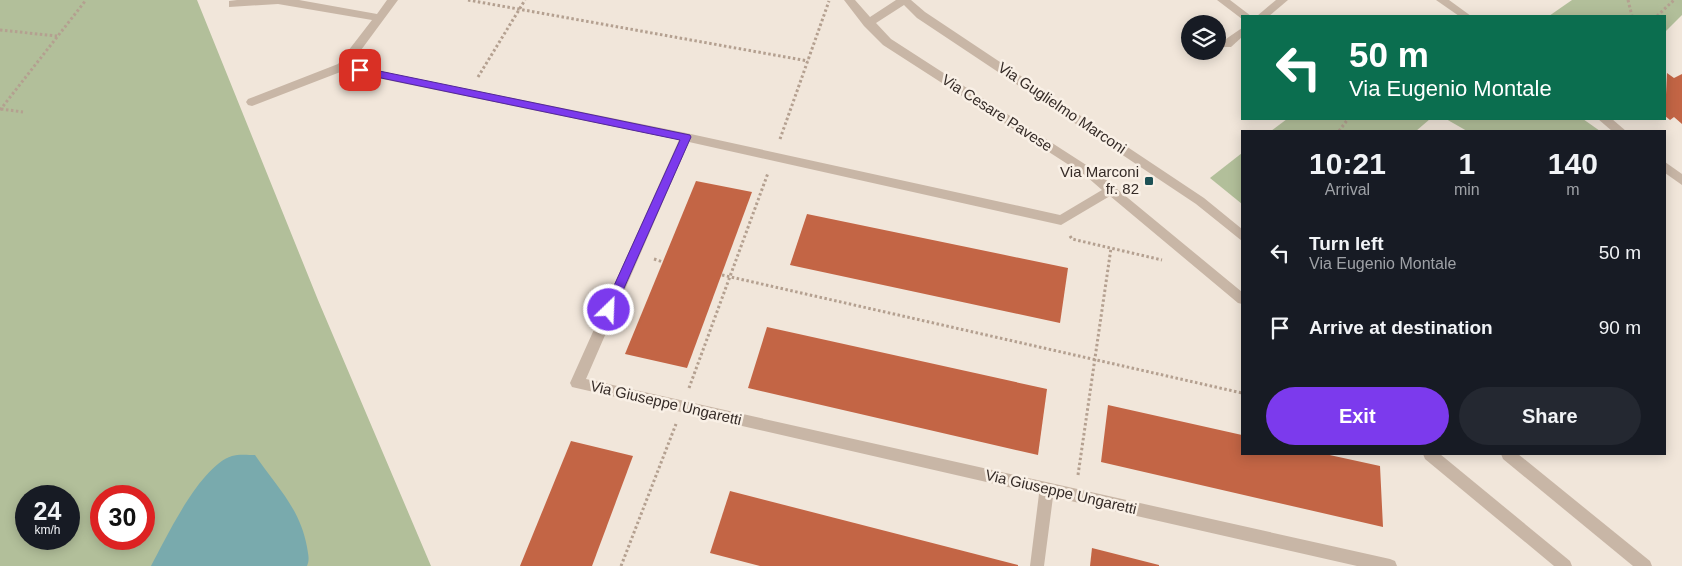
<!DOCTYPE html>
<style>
body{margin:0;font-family:Arial,sans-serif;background:#242831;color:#f1f3f6;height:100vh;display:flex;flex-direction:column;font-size:19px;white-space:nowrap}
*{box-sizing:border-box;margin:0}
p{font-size:16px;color:#9ea1a6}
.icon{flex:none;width:28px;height:28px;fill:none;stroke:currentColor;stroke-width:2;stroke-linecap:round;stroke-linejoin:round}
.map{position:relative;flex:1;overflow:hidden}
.details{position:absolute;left:1241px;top:130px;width:425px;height:325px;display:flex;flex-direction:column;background:#171b24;border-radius:0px;box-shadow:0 2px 12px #0003}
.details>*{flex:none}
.banner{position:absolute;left:1241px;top:15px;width:425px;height:105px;border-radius:0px;box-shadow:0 2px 12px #0003;background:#0b6e4f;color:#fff;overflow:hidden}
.fabs{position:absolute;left:1181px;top:15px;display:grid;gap:10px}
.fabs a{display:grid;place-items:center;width:45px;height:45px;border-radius:50%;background:#171b24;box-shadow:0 2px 12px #0003;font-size:25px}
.speed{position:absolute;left:15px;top:485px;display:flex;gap:10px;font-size:25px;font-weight:700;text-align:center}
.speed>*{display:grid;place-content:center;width:65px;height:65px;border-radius:50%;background:#171b24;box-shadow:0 2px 12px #0003;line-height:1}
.speed small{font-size:12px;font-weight:400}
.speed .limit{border:8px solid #d22;background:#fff;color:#111}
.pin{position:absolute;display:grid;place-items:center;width:42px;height:42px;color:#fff;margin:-21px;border-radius:10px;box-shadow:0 2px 8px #0006}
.me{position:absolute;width:55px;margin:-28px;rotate:24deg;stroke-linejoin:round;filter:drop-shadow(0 0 4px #0008)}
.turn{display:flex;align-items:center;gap:18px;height:105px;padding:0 25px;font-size:22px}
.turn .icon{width:65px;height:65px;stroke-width:2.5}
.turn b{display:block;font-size:35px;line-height:42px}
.eta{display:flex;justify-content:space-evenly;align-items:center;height:85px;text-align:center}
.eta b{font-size:30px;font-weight:700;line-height:35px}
.primary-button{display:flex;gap:10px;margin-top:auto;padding:10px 25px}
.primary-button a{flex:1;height:58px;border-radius:30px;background:#7c3aed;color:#fff;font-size:20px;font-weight:700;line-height:58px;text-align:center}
.primary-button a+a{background:#242831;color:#f1f3f6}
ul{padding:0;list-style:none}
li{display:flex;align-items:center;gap:15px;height:75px;padding:0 25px}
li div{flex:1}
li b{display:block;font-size:19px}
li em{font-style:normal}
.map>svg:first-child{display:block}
.green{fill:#b2bf9a;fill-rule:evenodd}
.water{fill:#79aaad}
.building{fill:#c36545}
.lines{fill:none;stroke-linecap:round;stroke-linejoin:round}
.path{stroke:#b4a090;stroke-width:3;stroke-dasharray:2.5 2.5;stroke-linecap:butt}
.minor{fill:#c8b6a6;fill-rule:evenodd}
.route{fill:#7c3aed;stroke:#51269a}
.poi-dot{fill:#1d5155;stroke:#f9f0e6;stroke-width:2}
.labels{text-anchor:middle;stroke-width:5;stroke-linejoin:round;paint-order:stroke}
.street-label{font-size:15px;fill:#352b27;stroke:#f9f0e6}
.poi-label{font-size:15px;fill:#352b27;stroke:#f9f0e6;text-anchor:end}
</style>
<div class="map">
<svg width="1682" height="566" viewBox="0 0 1682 566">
<rect width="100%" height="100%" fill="#f1e6da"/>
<g class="green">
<path d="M0,0H197L318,300L431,566H0ZM26,496H69V539H26ZM101,496H144V539H101Z"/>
<polygon points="1572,0 1682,0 1682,15 1665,32 1665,16 1549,16"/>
<polygon points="1287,119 1430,119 1416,131 1271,131"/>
<polygon points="1446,119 1583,119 1600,131 1467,131"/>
<polygon points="1242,153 1242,204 1210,178"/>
</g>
<path class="water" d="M255,455C276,486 300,508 307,547C308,554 310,559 307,566H151C166,538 200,466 232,456C238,454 248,455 255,455Z"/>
<g class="building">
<polygon points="1667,73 1674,78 1682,74 1682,124 1674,117 1670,120 1665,116"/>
<polygon points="696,181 752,192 687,368 625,354"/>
<polygon points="807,214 1068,268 1060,323 790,265"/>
<polygon points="767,327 1047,389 1038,455 748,388"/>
<polygon points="1108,405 1242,435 1242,454 1325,454 1380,466 1383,527 1101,462"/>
<polygon points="571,441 633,456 592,566 520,566"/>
<polygon points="730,491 1018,565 1018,566 760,566 710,553"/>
<polygon points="1092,548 1159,565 1159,566 1090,566"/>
</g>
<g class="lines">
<g class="path">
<polyline points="468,0 808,61"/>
<polyline points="1628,0 1632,16"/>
<polyline points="1657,16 1674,0"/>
<polyline points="0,30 57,36"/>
<polyline points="478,77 525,0"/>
<polyline points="1,109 23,112"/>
<polyline points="0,110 86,0"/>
<polyline points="1339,131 1348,119"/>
<polyline points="780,139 829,1"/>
<polyline points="1070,236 1072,239 1162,260"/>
<polyline points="654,259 663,262"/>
<polyline points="722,275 1242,393"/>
<polyline points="689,388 768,173"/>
<polyline points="1078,475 1111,248"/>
<polyline points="621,566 676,424"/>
</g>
<g class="minor">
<polygon points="237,0 299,0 377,14 387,0 398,0 350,65 686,133 1060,215 1102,190 1086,176 883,45 864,26 844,0 855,0 870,17 896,0 911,0 925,12 1204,198 1242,229 1242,241 1196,204 917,18 904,5 876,23 891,39 1094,170 1242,292 1242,304 1238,303 1110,196 1061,225 689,142 586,379 1390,559 1395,561 1397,566 1357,566 1053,497 1044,566 1030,566 1039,494 572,387 570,383 679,140 343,71 252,106 248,105 246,102 248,99 338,64 372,20 278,4 229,7 229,1"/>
<polygon points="1217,0 1230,0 1251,16 1242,16 1242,19"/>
<polygon points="1276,0 1288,0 1269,16 1257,16"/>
<polygon points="1436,0 1449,0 1471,16 1459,16"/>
<polygon points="1242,28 1242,37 1231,47 1223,47 1223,41"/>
<polygon points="1598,119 1612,119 1626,131 1612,131"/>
<polygon points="1665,162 1682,174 1682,185 1665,173"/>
<polygon points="1423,454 1440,454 1570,561 1572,566 1554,566 1425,459"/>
<polygon points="1501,454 1518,454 1650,561 1652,566 1633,566 1503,459"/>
</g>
</g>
<polygon class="route" points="360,67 690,135 691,137 613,313 609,315 603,310 680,140 357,73 357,68"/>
<rect class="poi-dot" x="1144" y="176" width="10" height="10" rx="2.5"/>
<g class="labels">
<g class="street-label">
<text transform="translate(1062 108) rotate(34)" y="5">Via Guglielmo Marconi</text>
<text transform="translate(997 113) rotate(33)" y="5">Via Cesare Pavese</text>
<text transform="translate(666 403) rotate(13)" y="5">Via Giuseppe Ungaretti</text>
<text transform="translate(1061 492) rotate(13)" y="5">Via Giuseppe Ungaretti</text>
</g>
<g class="poi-label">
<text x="1139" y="177">Via Marconi<tspan x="1139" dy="17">fr. 82</tspan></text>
</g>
</g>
</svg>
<div class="fabs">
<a><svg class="icon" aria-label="layers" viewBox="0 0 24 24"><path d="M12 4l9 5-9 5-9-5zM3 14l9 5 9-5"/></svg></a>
</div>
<div class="speed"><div>24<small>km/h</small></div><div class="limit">30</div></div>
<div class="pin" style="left:360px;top:70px;background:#d93025"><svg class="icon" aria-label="arrive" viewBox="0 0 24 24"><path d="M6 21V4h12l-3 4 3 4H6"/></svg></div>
<svg class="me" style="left:609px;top:310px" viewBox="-20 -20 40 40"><circle r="17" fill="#7c3aed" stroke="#fff" stroke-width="3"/><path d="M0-11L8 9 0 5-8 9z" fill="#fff"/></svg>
<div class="banner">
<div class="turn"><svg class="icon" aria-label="left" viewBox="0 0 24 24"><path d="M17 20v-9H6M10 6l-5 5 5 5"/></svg><div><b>50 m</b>Via Eugenio Montale</div></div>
</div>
<section class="details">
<div class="eta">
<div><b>10:21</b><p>Arrival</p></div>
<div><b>1</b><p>min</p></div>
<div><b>140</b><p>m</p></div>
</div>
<ul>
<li><svg class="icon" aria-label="left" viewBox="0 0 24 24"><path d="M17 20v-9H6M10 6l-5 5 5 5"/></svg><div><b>Turn left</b><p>Via Eugenio Montale</p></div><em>50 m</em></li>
<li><svg class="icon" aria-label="arrive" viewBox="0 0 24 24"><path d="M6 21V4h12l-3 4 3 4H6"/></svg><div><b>Arrive at destination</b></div><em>90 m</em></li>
</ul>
<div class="primary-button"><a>Exit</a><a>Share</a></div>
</section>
</div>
